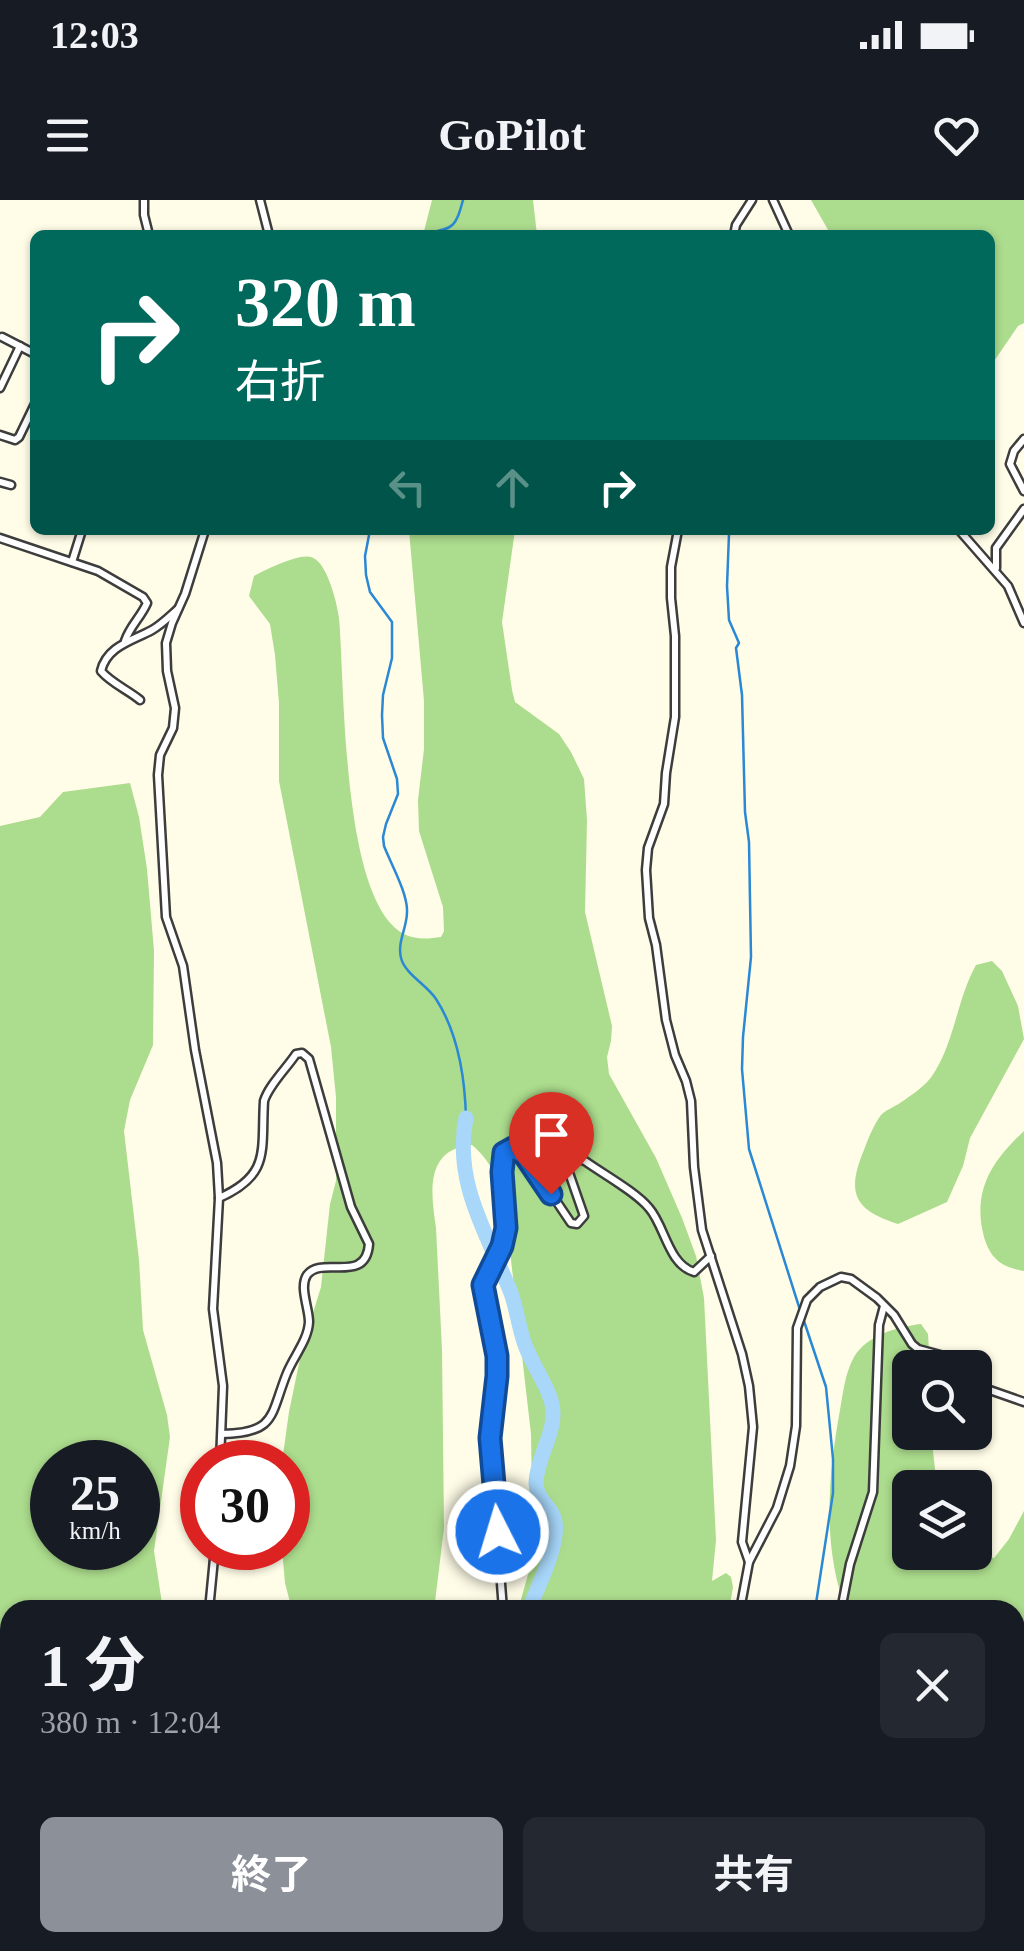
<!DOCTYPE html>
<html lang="ja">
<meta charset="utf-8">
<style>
body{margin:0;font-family:"Times New Roman","Noto Sans JP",serif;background:#242831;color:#f1f3f6;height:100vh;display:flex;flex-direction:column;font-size:38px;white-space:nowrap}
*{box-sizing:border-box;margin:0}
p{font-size:32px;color:#9ea1a6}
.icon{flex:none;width:55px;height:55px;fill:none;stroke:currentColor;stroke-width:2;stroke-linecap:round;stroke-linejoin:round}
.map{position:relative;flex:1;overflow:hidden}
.side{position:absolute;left:0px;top:1400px;width:1025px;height:352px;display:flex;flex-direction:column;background:#171b24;border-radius:30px 30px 0 0;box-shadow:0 2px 8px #0004}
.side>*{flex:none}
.guide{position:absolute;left:30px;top:30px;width:965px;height:305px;border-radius:15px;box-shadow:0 2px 8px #0004;background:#00695c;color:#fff;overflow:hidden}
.tools{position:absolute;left:892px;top:1150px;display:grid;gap:20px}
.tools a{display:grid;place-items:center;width:100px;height:100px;border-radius:15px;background:#171b24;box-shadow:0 2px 8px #0004;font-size:50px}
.speed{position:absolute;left:30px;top:1240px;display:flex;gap:20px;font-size:50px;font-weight:700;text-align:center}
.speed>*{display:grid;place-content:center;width:130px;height:130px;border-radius:50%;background:#171b24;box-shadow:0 2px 8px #0004;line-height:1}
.speed small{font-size:25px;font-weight:400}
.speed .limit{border:15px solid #d22;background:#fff;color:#111}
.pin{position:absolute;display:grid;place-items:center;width:85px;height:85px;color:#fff;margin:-102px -42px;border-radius:50% 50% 50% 0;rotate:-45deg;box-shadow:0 0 10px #0007}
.pin .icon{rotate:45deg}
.me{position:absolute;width:110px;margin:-55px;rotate:355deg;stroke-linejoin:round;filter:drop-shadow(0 0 8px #0008)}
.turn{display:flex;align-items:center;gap:35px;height:210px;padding:0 40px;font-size:45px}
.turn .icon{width:130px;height:130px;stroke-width:2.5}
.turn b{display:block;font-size:70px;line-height:85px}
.lanes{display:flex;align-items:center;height:95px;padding:0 40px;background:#0003;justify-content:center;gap:50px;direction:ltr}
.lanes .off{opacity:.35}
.round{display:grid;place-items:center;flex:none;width:105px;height:105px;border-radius:15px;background:#242831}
.overview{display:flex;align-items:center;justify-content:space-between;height:170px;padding:0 40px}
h1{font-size:60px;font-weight:700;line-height:75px}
.primary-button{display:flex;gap:20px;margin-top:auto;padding:20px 40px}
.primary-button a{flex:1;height:115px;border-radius:15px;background:#8c9099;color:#fff;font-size:40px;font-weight:700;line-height:115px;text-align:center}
.primary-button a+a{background:#242831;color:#f1f3f6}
.status{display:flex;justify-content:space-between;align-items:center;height:70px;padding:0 50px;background:#171b24;direction:ltr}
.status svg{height:28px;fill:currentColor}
header{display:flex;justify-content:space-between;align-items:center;height:130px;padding:0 40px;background:#171b24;font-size:45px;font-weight:700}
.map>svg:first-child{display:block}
.forest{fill:#acdc8d;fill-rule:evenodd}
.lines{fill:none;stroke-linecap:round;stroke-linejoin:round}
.stream{stroke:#2a88d5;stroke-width:2.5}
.river{stroke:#a8d7fa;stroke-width:15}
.street-casing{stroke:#3d3d3d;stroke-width:11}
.street{stroke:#fff;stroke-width:6}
.route-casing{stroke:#114b97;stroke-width:25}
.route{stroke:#1a73e8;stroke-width:18}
</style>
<div class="status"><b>12:03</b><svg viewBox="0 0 49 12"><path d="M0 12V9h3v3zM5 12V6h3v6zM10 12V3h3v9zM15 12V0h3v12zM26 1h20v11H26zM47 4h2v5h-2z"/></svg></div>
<header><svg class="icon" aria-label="menu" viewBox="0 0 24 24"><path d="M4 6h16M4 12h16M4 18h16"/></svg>GoPilot<svg class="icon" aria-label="heart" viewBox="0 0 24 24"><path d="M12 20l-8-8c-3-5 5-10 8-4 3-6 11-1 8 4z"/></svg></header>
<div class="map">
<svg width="1024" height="1751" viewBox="0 0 1024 1751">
<rect width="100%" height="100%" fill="#fffce7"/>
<g class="forest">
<polygon points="432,0 533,0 537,35 423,35"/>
<polygon points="811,0 1024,0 1024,123 1018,126 990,167 990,35 831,35"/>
<path d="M409,330H515L502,422L512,490L515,502L559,534L571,552L584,579L587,620L585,712L612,826L611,841L607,857L609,874L656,958L682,1018L696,1056L704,1098L716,1340L712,1381L726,1373L731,1377L733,1387L729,1410H518L533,1357L531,1234L504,999C497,977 490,960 472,945C424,949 431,994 436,1028L442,1150L444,1328L434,1410H292L285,1383L282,1348H288V1262H282L289,1212L302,1149L321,1087L330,1004L336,981V897L331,847L279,581V503L275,455L270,424L249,396L254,376C264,370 300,353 311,357C327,361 337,403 339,418C345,484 341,701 404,734C416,740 428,739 441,737L444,731L443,707L419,631L418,600L424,549V501Z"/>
<path d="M130,583L139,617L147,669L154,751L153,845L130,900L124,931L139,1060L143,1130L167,1215L170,1237L154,1351L163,1410H10V1673L0,1668V626L40,617L63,592ZM138,1262V1348H52V1262Z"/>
<path d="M992,761L1002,771L1018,806L1024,839L970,938L963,966L947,1002L898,1024C854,1010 846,993 864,950C868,939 874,924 881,915C886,910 894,907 900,903C913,894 926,886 934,873C955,840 957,799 976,765Z"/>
<path d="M1024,931V1071C1002,1067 991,1060 984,1037C972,991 991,962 1024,931Z"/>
<path d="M921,1124L928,1134L930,1167L910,1168V1232L931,1233L937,1287L910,1288V1352L974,1353L994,1358L1009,1339L1024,1311V1528L1015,1540V1410H846C822,1346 828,1276 840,1210C843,1193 845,1173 854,1157C867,1135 897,1127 921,1124Z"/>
<polygon points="31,1742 316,1743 316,1751 25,1751"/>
<polygon points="860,1742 1005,1743 1006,1751 860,1751"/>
</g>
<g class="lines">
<g class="stream">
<path d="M427,35L428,33C454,29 456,26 463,0"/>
<path d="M370,330L365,356L366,375L370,392L392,422V458L383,495L382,515L383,538L397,579L398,594L386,624L383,637L384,646C391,664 408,694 407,712C407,728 397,742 401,758C405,774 427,785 436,799C458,833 465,879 466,918"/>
<polyline points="729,334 727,386 729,420 739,443 736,448 742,495 745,612 749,642 751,757 743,837 742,869 749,949 800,1110"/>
<polyline points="803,1118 826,1187 833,1259 833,1293 815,1410"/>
<polyline points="877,1751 878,1742"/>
</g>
<g class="river">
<path d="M466,918C453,983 488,1035 511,1093C517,1110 519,1129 525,1145C532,1164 545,1181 551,1200C560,1228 537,1255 536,1282C535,1299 553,1307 555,1322C559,1347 537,1387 529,1410"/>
<polyline points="383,1742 383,1751"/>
</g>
<defs>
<g id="street">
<polyline points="144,0 144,15 149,35"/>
<polyline points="260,0 269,35"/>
<polyline points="773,0 789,35"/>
<polyline points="734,35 736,25 752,0"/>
<polyline points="2,137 35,154"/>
<polyline points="0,188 20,146"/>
<polyline points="0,235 15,240 19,237 35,204"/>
<polyline points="1024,239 1014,251 1010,264 1024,291"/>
<polyline points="0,282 11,285"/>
<polyline points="205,330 185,394 172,423 166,443 167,471 175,508 173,528 160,555 158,575 166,717 183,766 195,850 217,963 219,998 213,1109 223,1186 220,1262"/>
<polyline points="678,330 671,367 671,398 675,436 675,517 666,573 664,604 648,648 646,670 649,718 656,745 666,820 675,855 686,881 691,901 694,967 702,1030 742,1154 749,1186 753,1227 742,1342 749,1362"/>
<polyline points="959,330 1008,386 1024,423"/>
<path d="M0,338L98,371L143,397L147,403C141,417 130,426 125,441"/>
<polyline points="72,362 82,330"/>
<polyline points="996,368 996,348 1024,309"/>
<path d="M140,500C128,490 111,483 101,471C107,446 132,441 152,430C161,425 170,416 178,409"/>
<path d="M219,998C271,975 261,951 264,901C269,885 286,869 296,854L302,853L309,859L351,1007L369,1044C366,1085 322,1055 307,1075C299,1087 309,1108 309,1122C308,1140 294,1156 287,1173C270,1215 277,1233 222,1234"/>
<polyline points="975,1182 981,1187 1024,1202"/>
<polyline points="209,1410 215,1348"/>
<path d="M503,1410L490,1238L497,1176V1157L483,1085L502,1046L506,1028L502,972L504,953L513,948L524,953L571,1023L577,1024L584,1016L567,967L569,960L575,958L585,961C603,974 636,992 649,1008C665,1026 668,1064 694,1072L711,1056"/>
<polyline points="740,1410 749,1362 777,1308 790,1266 796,1226 797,1128 807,1100 820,1087 841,1077 851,1079 877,1098 894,1115 912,1144 918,1149 955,1159 962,1168"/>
<polyline points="841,1410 850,1364 873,1292 879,1125 884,1106"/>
<polyline points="233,1751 234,1742"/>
<polyline points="357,1751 358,1742"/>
<polyline points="667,1751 672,1742"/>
<polyline points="909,1751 913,1742"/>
</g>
</defs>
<use href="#street" class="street-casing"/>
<use href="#street" class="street"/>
</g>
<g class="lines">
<defs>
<polyline id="route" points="498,1332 490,1238 497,1176 497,1156 483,1085 502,1046 506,1028 502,972 504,953 513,948 524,954 551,994"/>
</defs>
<use href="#route" class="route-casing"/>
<use href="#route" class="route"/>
</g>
</svg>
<div class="tools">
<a><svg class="icon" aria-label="search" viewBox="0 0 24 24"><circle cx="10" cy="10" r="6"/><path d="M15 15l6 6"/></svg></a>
<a><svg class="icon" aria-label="layers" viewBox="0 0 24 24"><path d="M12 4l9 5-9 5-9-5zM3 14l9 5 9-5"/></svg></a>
</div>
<div class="speed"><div>25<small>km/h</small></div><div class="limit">30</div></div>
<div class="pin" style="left:551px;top:994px;background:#d93025"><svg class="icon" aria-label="arrive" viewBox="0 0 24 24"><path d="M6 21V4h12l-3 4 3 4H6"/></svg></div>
<svg class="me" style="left:498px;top:1332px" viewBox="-20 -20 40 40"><circle r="17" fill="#1a73e8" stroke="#fff" stroke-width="3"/><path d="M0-11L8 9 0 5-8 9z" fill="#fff"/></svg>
<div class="guide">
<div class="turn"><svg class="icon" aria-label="right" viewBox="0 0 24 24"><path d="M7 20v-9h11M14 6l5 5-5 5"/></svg><div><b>320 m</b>右折</div></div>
<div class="lanes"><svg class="icon off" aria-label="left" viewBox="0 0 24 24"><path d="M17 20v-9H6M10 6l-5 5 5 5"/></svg><svg class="icon off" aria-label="ahead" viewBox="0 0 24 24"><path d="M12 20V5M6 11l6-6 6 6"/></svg><svg class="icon" aria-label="right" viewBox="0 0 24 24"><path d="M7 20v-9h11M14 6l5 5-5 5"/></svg></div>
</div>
<section class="side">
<div class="overview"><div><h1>1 分</h1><p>380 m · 12:04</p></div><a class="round"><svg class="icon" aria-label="close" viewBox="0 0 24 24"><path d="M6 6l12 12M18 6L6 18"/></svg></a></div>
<div class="primary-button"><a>終了</a><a>共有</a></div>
</section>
</div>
